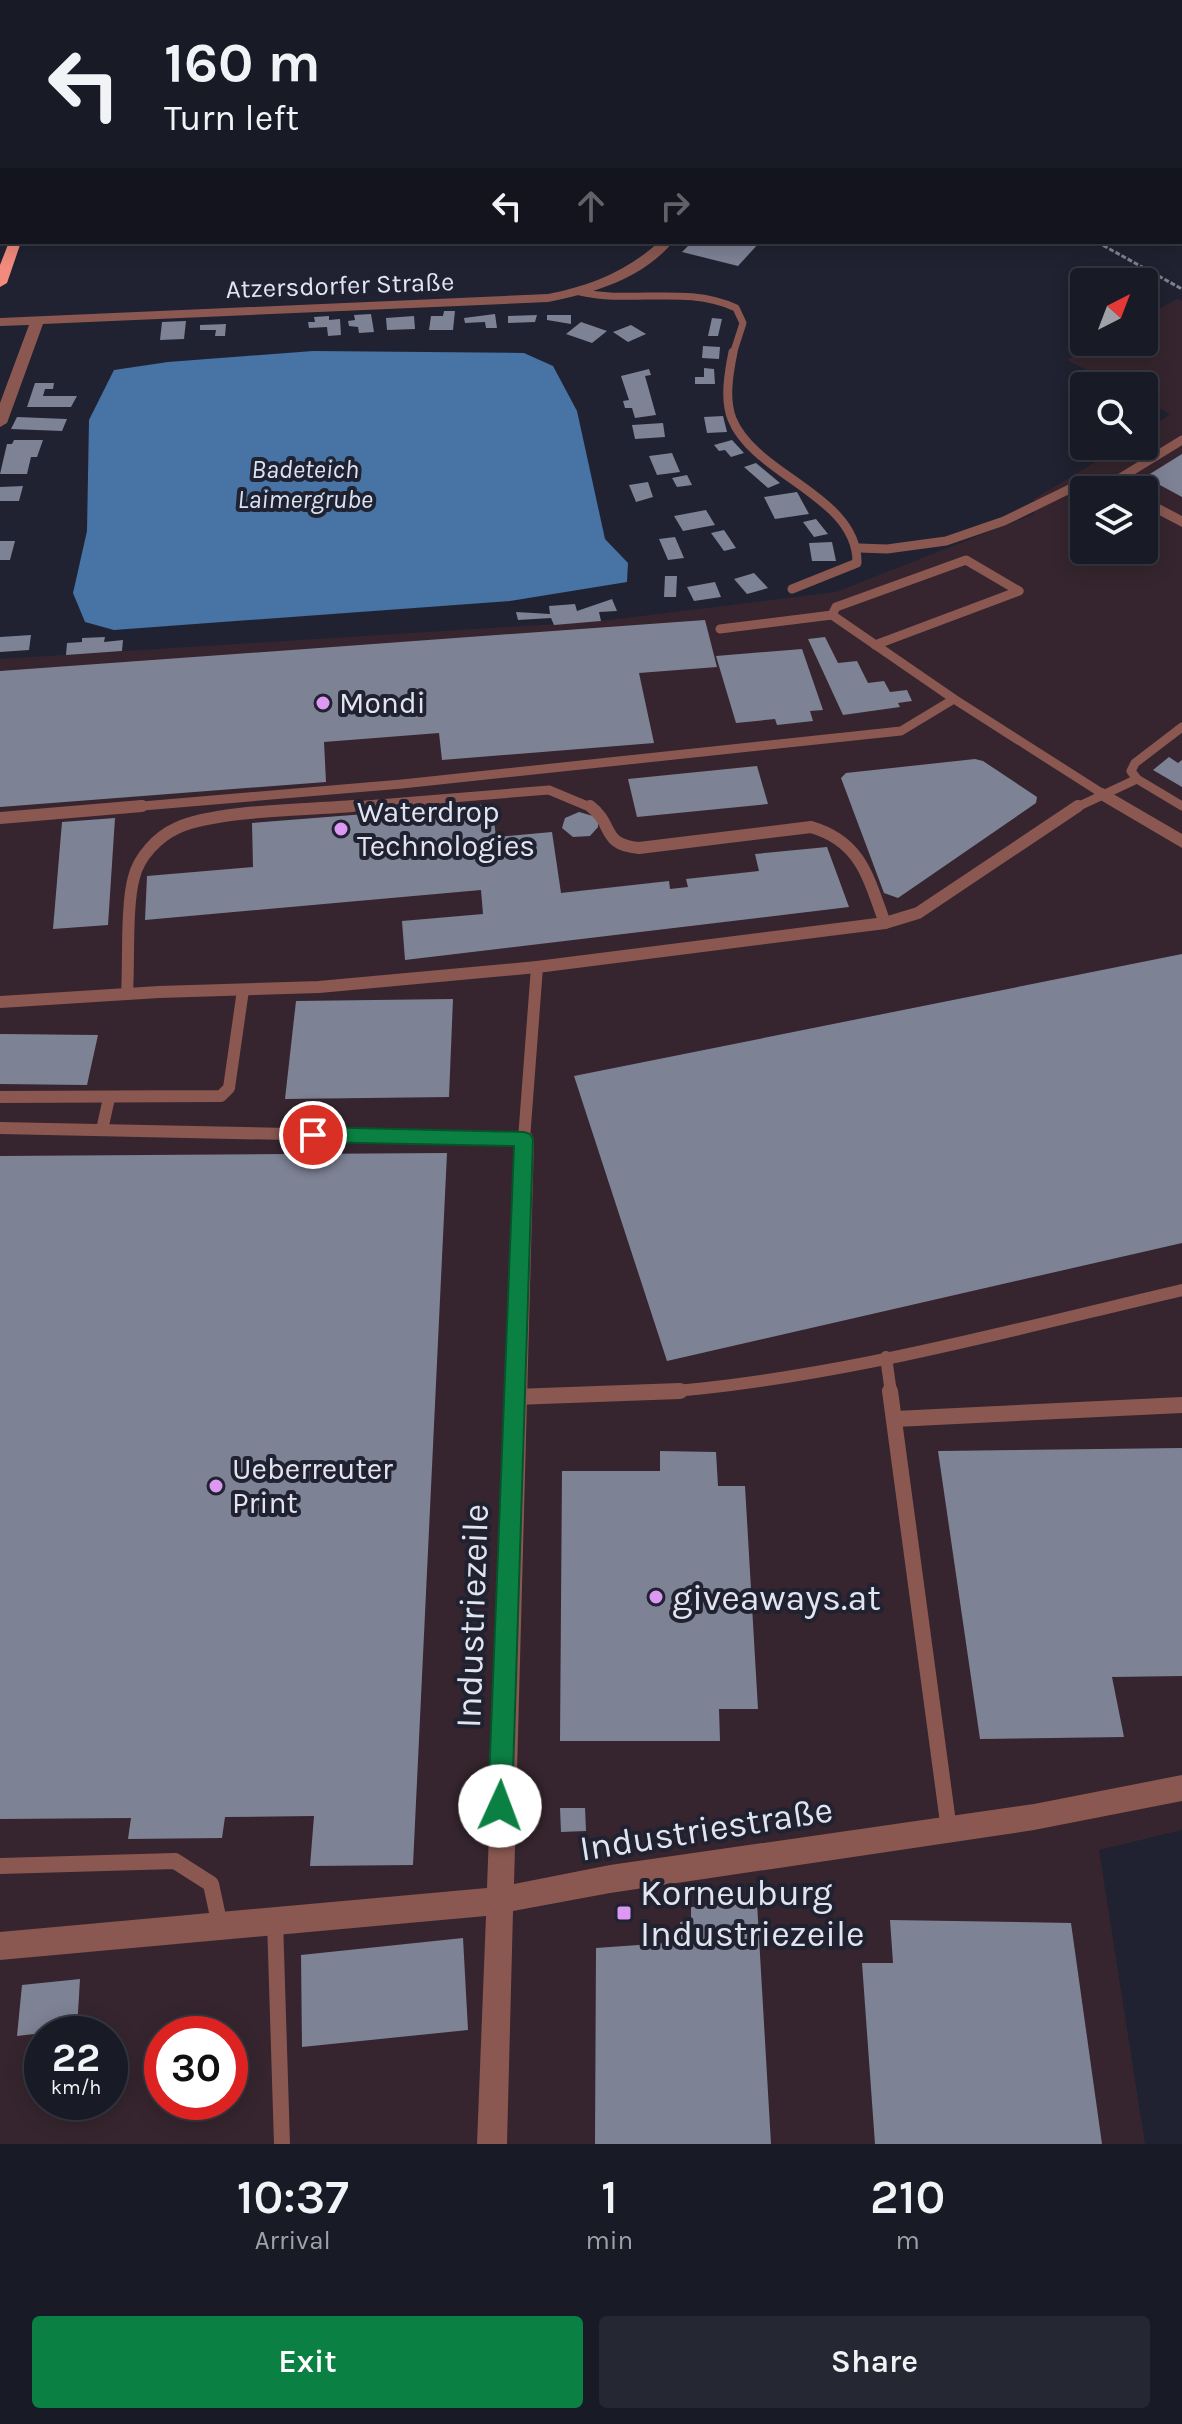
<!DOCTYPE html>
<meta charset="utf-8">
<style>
body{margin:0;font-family:Karla,sans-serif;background:#252732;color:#f1f3f6;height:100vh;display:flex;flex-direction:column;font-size:30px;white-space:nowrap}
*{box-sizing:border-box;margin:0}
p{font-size:26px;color:#9fa1a7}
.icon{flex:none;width:44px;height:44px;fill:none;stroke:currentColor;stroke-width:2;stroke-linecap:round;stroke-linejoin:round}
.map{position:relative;height:2144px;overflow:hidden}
.panel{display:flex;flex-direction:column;background:#181a25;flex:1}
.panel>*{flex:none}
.banner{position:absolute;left:0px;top:0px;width:1182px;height:244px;box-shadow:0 4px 20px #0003,0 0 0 2px #363842;background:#181a25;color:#f1f3f6;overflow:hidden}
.needle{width:52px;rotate:42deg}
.buttons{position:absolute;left:1070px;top:268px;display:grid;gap:16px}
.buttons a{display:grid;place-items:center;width:88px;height:88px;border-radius:8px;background:#181a25;box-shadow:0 4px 20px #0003,0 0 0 2px #363842;font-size:40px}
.speed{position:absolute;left:24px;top:2016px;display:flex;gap:16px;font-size:40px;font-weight:700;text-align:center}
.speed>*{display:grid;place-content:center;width:104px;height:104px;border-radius:50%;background:#181a25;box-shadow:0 4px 20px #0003,0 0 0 2px #363842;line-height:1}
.speed small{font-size:20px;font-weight:400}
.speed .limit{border:12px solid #d22;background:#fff;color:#111}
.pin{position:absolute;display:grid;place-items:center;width:68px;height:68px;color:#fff;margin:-34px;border:4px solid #fff;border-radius:50%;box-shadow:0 2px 8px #0007}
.me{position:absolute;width:88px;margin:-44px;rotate:2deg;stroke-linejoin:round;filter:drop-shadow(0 0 6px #0008)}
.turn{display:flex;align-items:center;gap:28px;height:168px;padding:0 32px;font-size:36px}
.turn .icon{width:104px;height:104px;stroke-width:2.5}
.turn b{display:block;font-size:56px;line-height:68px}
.lanes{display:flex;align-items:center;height:76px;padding:0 32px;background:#0003;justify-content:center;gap:40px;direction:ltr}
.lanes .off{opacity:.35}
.eta{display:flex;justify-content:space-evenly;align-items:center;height:136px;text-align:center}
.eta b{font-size:48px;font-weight:600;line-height:56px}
.action{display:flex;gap:16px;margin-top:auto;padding:16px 32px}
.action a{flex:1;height:92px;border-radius:8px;background:#0b8043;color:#fff;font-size:32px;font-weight:600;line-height:92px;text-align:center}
.action a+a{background:#252732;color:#f1f3f6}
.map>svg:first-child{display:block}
.industrial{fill:#36252e;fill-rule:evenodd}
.water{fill:#4773a5}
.building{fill:#7e8295}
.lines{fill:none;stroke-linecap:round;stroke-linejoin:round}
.path{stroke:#80828f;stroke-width:3;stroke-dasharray:5 2;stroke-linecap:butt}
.lane-far3{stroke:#8a5851;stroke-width:7}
.lane-far2{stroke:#8a5851;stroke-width:9}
.lane-far1{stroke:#8a5851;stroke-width:12}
.lane{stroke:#8a5851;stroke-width:16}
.street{fill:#8a5851;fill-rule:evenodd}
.primary{fill:#f28a7d;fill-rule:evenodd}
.highway{fill:#fcb0a6;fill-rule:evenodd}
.route{fill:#0b8043;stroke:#07532c;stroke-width:2}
.poi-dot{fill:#dd98f3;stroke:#202231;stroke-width:3}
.labels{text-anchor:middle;stroke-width:8;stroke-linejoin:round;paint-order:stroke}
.far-street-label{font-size:26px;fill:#e2e4ef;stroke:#202231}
.far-water-label{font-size:26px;font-style:italic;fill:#d8e4f3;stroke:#202231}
.poi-label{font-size:30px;fill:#e2e4ef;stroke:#202231;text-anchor:start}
.near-poi-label{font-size:36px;fill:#e2e4ef;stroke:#202231;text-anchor:start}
.near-street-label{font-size:36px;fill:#e2e4ef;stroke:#202231}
</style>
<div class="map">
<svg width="1182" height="2144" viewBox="0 0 1182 2144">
<rect width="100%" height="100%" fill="#202231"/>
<path class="industrial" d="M1177,299L1182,301V1830L1099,1850L1145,2144H0V659L601,621L836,592L1034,514V499L1122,446H1144V432L1170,414L1144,400V386H1117L1067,360L1099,342H1144V317ZM1084,490H1144V550H1084ZM42,2034H110V2102H42ZM162,2034H230V2102H162Z"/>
<polygon class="water" points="313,351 524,353 553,366 577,411 605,539 628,563 627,582 510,601 114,630 85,622 73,593 87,531 89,420 114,370 168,362"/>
<g class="building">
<polygon points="692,242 760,242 738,266 682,252"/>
<polygon points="444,311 455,311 453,330 429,330 431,316 443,316"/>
<polygon points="371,314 374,332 359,333 358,327 349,326 348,321 355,320 354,315"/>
<polygon points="495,314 497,328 486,328 485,322 465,323 464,318"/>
<polygon points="537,315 535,322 508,323 508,316"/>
<polygon points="547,315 571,315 571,324 547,320"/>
<polygon points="329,316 329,320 340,319 341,335 328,336 327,327 309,328 308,322 315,322 314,317"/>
<polygon points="414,316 415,329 387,330 386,318"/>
<polygon points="712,318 722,319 718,336 708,336"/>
<polygon points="186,321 184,339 160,340 162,322"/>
<polygon points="581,322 607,331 592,343 566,334"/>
<polygon points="226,324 225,336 215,336 216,330 200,330 200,325"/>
<polygon points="631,325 646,334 628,342 613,332"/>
<polygon points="703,346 720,347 719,359 702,358"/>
<polygon points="704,368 714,369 715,384 695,384 695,377 704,377"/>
<polygon points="649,369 651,375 645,376 656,415 635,418 632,408 625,408 623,401 629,400 621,376"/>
<polygon points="35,383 54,383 53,389 45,389 43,396 77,396 71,407 27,407"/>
<polygon points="723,416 727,432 707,433 704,417"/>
<polygon points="17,417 67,419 62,431 11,429"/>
<polygon points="663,423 665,437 635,439 632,425"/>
<polygon points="14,440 43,440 37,457 31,457 27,474 0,474 7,444 12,444"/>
<polygon points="732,440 744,453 731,457 725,450 719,451 714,445"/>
<polygon points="672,453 680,472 657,475 649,456"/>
<polygon points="1182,454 1182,497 1145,477"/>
<polygon points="756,463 780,483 768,488 744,467"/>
<polygon points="687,475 692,485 677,487 672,478"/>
<polygon points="648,482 653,497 636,502 629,485"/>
<polygon points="23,486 19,501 0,501 0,487"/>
<polygon points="797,492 809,514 775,519 764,497"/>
<polygon points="706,510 715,525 683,531 674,516"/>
<polygon points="816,519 828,534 814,537 803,522"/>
<polygon points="724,530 736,548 724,551 711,533"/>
<polygon points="675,537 684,558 668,560 659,539"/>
<polygon points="0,541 15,541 10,560 0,560"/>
<polygon points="832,542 836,561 812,561 809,543"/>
<polygon points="754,573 768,588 747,594 734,579"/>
<polygon points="665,576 677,576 676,597 664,597"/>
<polygon points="715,582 721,597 694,601 687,587"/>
<polygon points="612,599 617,611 599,612 601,621 554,625 551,618 518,620 516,612 550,614 549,606 575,604 577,611"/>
<polygon points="705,620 717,667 639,673 654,743 442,760 439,733 324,742 326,782 0,807 0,671"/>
<polygon points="31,635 29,650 0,652 0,637"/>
<polygon points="105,637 104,642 123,640 122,651 66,655 67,643 82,642 82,638"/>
<polygon points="825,637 838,663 857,661 868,683 884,681 890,692 907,690 912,701 898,703 900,707 843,715 808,639"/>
<polygon points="802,649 823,710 810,711 813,721 777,725 775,719 736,723 716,656"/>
<polygon points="1169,757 1178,763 1182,760 1182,787 1153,770"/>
<polygon points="975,759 983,761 1037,797 1036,803 898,898 884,893 841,778 846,773"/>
<polygon points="757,766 768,804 637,817 628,779"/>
<polygon points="492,804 496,837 552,832 561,893 669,881 670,889 688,887 686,879 759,871 755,854 827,847 849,907 405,960 402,921 483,914 481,890 145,920 147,876 253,867 252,823"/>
<polygon points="579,812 593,816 598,821 598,827 590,836 573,837 562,828 565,818"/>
<polygon points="115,818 108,925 53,929 62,822"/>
<polygon points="1182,954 1182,1243 667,1361 574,1076"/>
<polygon points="453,999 449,1097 285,1099 296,1001"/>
<polygon points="0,1034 98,1035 87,1085 0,1084"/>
<polygon points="447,1153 413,1865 310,1866 314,1816 225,1817 222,1838 128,1839 131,1818 0,1819 0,1156"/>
<polygon points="1182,1448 1182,1676 1112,1677 1124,1737 980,1739 938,1451"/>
<polygon points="660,1451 716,1452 718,1486 745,1486 758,1709 719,1709 720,1741 560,1741 562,1471 660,1471"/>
<polygon points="560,1808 585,1808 586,1831 561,1832"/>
<polygon points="757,1903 771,2144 595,2144 596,1948 681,1942 680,1922 691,1920 691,1907"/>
<polygon points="890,1920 1071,1923 1102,2144 875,2144 862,1963 893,1963"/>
<polygon points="463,1938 468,2030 302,2047 301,1955"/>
<polygon points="80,1979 77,2029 17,2036 22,1985"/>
</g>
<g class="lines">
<polyline class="path" points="1097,242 1182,289"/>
<path class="lane-far3" d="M580,292C632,304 686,285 736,308L743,323L733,354"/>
<g class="lane-far2">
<path d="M733,352C729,372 724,399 732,419C755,476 858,496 857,563L792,589"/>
<polyline points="859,548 887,549 946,541 1004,521 1084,482 1096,480 1112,483 1182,440"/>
<polyline points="832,615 836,607 966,560 1019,591"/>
<polyline points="720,629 832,615 954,699 1103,794"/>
<polyline points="875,645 1019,591"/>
<polyline points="1182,727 1135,763 1131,771 1137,779 1182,806"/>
<polyline points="119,808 402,784 901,731 954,699"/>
<polyline points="329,808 549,790 592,808"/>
<polyline points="1075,808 1137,779"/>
</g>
<g class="lane-far1">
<path d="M590,806C615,825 600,844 639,848L811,827C862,842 868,878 885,923"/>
<polyline points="0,818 142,806"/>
<path d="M127,994C129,964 126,904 134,877C139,857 157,837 177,828C216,810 308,810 353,806"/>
<polyline points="0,1002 159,992 319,987 537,967"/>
<polyline points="0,1097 221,1096 229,1088 243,990"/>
<polyline points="0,1128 524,1139 537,967 885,923 918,913 1078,806"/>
<polyline points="102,1130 109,1098"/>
<polyline points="886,1357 891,1393"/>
<path d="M652,1393C832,1380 1007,1331 1182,1290"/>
</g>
<g class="lane">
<polyline points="890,1391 949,1830"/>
<polyline points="514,1397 680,1391"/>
<polyline points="895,1419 1182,1405"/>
<polyline points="0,1866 175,1861 211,1884 220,1926"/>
<polyline points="275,1920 282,2144"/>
</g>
<g class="street">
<polygon points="758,0 768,0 769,2 759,2"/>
<rect x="0" y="209" width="2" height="8"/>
<path d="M659,242H673C642,279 594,293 548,302L43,324L7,423L0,427V403L29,325L0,326V318L548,294C590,286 627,271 659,242Z"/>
<polygon points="1112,479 1131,490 1113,490 1107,486 1107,480"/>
<polygon points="1144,496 1182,516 1182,527 1144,507"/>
<polygon points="1103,788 1182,834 1182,848 1097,798 1094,794"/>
<polygon points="524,1131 531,1133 534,1139 514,1884 610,1865 1034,1804 1182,1775 1182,1801 1034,1830 610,1893 513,1911 507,2144 477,2144 486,1916 0,1960 0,1932 487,1888 514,1139 517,1133"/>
</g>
<g class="primary">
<polygon points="1180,126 1182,127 1182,135 1180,134"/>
<polygon points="9,242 21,242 7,283 0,287 0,265"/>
</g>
<rect class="highway" x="1180" y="189" width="2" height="9"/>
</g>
<polygon class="route" points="313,1127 524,1132 530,1134 533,1139 512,1806 509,1815 500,1818 492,1815 488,1806 514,1146 313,1142 306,1140 304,1135 306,1129"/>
<g class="poi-dot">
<circle cx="323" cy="703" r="8"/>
<circle cx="341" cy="829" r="8"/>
<circle cx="216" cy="1486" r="8"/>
<circle cx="656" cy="1597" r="8"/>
<rect x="616" y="1905" width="16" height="16" rx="4"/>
</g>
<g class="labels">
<g class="far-street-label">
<text transform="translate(340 285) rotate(-2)" y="9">Atzersdorfer Straße</text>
</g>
<g class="far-water-label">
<text x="305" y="478">Badeteich<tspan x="305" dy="30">Laimergrube</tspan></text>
</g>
<g class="poi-label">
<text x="339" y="713">Mondi</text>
<text x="357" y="822">Waterdrop<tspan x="357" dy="34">Technologies</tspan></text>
<text x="232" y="1479">Ueberreuter<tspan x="232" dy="34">Print</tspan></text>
</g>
<g class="near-poi-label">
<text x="672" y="1610">giveaways.at</text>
<text x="640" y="1905">Korneuburg<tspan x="640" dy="41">Industriezeile</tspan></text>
</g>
<g class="near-street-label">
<text transform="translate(471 1616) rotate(-88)" y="13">Industriezeile</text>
<text transform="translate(706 1828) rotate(-9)" y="13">Industriestraße</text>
</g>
</g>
</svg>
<div class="buttons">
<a><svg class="needle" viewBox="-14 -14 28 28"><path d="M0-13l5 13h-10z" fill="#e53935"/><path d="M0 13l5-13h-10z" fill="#9fa1a7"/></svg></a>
<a><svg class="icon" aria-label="search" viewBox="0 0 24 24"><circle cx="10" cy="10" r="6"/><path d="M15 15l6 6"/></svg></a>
<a><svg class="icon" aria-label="layers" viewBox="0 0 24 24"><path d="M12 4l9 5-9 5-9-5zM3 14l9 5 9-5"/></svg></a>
</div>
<div class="speed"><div>22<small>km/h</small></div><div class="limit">30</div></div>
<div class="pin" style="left:313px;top:1135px;background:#d93025"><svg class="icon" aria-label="arrive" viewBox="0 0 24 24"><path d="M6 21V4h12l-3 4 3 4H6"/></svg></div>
<svg class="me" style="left:500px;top:1806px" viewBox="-20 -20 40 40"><circle r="19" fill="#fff"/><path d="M0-13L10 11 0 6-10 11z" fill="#0b8043"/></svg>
<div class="banner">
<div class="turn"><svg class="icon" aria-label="left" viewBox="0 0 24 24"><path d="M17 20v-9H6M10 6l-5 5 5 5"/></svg><div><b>160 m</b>Turn left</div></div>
<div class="lanes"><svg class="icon" aria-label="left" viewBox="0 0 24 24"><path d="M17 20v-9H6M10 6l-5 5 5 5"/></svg><svg class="icon off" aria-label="ahead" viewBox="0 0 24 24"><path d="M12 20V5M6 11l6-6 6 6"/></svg><svg class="icon off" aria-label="right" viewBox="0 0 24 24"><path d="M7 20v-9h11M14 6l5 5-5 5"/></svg></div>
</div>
</div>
<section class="panel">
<div class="eta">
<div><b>10:37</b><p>Arrival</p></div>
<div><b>1</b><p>min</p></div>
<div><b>210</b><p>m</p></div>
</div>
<div class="action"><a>Exit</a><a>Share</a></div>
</section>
